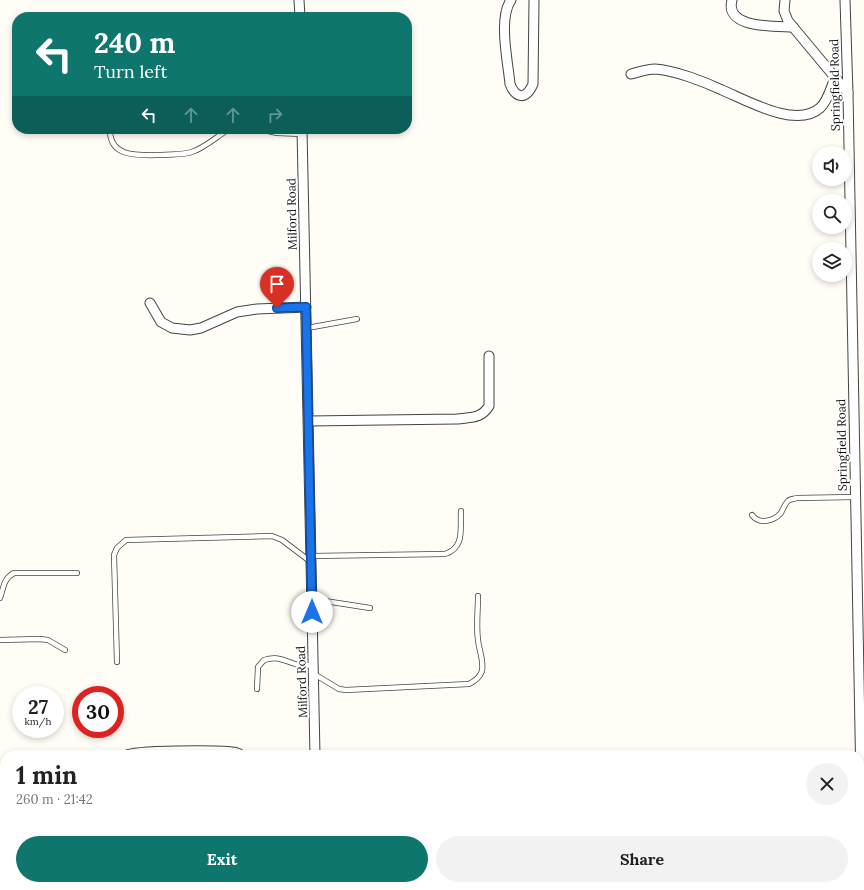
<!DOCTYPE html>
<meta charset="utf-8">
<style>
body{margin:0;font-family:Lora,serif;background:#f2f2f2;color:#222;height:100vh;display:flex;flex-direction:column;font-size:15px;white-space:nowrap}
*{box-sizing:border-box;margin:0}
p{font-size:13px;color:#767676}
.icon{flex:none;width:22px;height:22px;fill:none;stroke:currentColor;stroke-width:2;stroke-linecap:round;stroke-linejoin:round}
.map{position:relative;flex:1;overflow:hidden}
.side{position:absolute;left:0px;top:750px;width:864px;height:140px;display:flex;flex-direction:column;background:#fff;border-radius:16px 16px 0 0;box-shadow:0 2px 6px #0003}
.side>*{flex:none}
.hud{position:absolute;left:12px;top:12px;width:400px;height:122px;border-radius:16px;box-shadow:0 2px 6px #0003;background:#0f766e;color:#fff;overflow:hidden}
.controls{position:absolute;left:812px;top:146px;display:grid;gap:8px}
.controls a{display:grid;place-items:center;width:40px;height:40px;border-radius:50%;background:#fff;box-shadow:0 2px 6px #0003;font-size:20px}
.speed{position:absolute;left:12px;top:686px;display:flex;gap:8px;font-size:20px;font-weight:700;text-align:center}
.speed>*{display:grid;place-content:center;width:52px;height:52px;border-radius:50%;background:#fff;box-shadow:0 2px 6px #0003;line-height:1}
.speed small{font-size:10px;font-weight:400}
.speed .limit{border:6px solid #d22;background:#fff;color:#111}
.pin{position:absolute;display:grid;place-items:center;width:34px;height:34px;color:#fff;margin:-41px -17px;border-radius:50% 50% 50% 0;rotate:-45deg;box-shadow:0 0 4px #0007}
.pin .icon{rotate:45deg}
.me{position:absolute;width:44px;margin:-22px;rotate:0deg;stroke-linejoin:round;filter:drop-shadow(0 0 3px #0008)}
.turn{display:flex;align-items:center;gap:14px;height:84px;padding:0 16px;font-size:18px}
.turn .icon{width:52px;height:52px;stroke-width:2.5}
.turn b{display:block;font-size:28px;line-height:34px}
.lanes{display:flex;align-items:center;height:38px;padding:0 16px;background:#0003;justify-content:center;gap:20px;direction:ltr}
.lanes .off{opacity:.35}
.round{display:grid;place-items:center;flex:none;width:42px;height:42px;border-radius:21px;background:#f2f2f2}
.headline{display:flex;align-items:center;justify-content:space-between;height:68px;padding:0 16px}
h1{font-size:24px;font-weight:700;line-height:30px}
.cta{display:flex;gap:8px;margin-top:auto;padding:8px 16px}
.cta a{flex:1;height:46px;border-radius:24px;background:#0f766e;color:#fff;font-size:16px;font-weight:700;line-height:46px;text-align:center}
.cta a+a{background:#f2f2f2;color:#222}
.map>svg:first-child{display:block}
.lines{fill:none;stroke-linecap:round;stroke-linejoin:round}
.lane-casing{stroke:#444;stroke-width:6}
.street-casing{stroke:#444;stroke-width:11}
.lane{stroke:#fff;stroke-width:4.5}
.street{stroke:#fff;stroke-width:9}
.route-casing{stroke:#114b97;stroke-width:10}
.route{stroke:#1a73e8;stroke-width:7}
.labels{text-anchor:middle;stroke-width:4;stroke-linejoin:round;paint-order:stroke}
.street-label{font-size:12px;fill:#111;stroke:#fff}
</style>
<div class="map">
<svg width="864" height="890" viewBox="0 0 864 890">
<rect width="100%" height="100%" fill="#fffdf5"/>
<g class="lines">
<defs>
<g id="lane">
<path d="M110,129C109,159 141,155 162,155C172,154 183,155 192,152C206,147 216,137 229,129"/>
<polyline points="259,129 277,133 302,134"/>
<polyline points="307,328 357,319"/>
<path d="M752,515C759,525 774,521 781,513C783,509 785,504 788,501C790,499 794,499 797,498L855,497"/>
<path d="M312,556L445,554C465,548 460,529 461,511"/>
<path d="M0,598C4,587 3,579 14,573H77"/>
<polyline points="312,599 370,608"/>
<polyline points="0,640 40,639 48,640 65,650"/>
<polyline points="117,662 114,555 117,548 126,540 272,536 282,540 311,562"/>
<path d="M314,674L339,689L346,690L469,684C475,681 480,677 482,671C484,661 479,650 478,640C476,625 478,610 478,596"/>
<path d="M257,689L258,667L264,660C280,655 285,662 299,665C304,666 309,665 313,665"/>
</g>
<g id="street">
<polyline points="299,0 300,17"/>
<path d="M511,0C498,18 508,62 510,84C516,99 526,100 533,84L534,0"/>
<path d="M732,0C724,29 776,26 793,27"/>
<polyline points="785,0 784,11 788,21 848,93"/>
<polyline points="845,0 848,93 863,890"/>
<path d="M631,74C639,72 647,69 655,69C674,70 705,82 722,90C746,100 796,129 820,108C828,101 831,87 835,78"/>
<polyline points="302,129 315,755"/>
<polyline points="150,303 161,322 172,328 190,330 201,328 237,312 257,309 306,307"/>
<path d="M309,421L457,419C471,417 481,419 489,406V356"/>
<path d="M127,755C134,750 219,750 232,752C236,752 238,753 241,755"/>
<polyline points="269,885 282,890"/>
<polyline points="324,885 335,888"/>
<polyline points="422,885 423,890"/>
<polyline points="146,890 147,885"/>
<polyline points="163,890 164,885"/>
<polyline points="203,890 205,885"/>
<polyline points="245,890 246,885"/>
<polyline points="301,890 303,885"/>
<path d="M333,890C338,885 345,885 350,890"/>
<polyline points="732,890 733,885"/>
</g>
</defs>
<use href="#lane" class="lane-casing"/>
<use href="#street" class="street-casing"/>
<use href="#lane" class="lane"/>
<use href="#street" class="street"/>
</g>
<g class="lines">
<defs>
<polyline id="route" points="277,308 306,307 312,612"/>
</defs>
<use href="#route" class="route-casing"/>
<use href="#route" class="route"/>
</g>
<g class="labels">
<g class="street-label">
<text transform="translate(835 85) rotate(-91)" y="4">Springfield Road</text>
<text transform="translate(292 214) rotate(-91)" y="4">Milford Road</text>
<text transform="translate(842 445) rotate(-91)" y="4">Springfield Road</text>
<text transform="translate(302 682) rotate(-92)" y="4">Milford Road</text>
</g>
</g>
</svg>
<div class="controls">
<a><svg class="icon" aria-label="sound" viewBox="0 0 24 24"><path d="M4 9h4l5-4v14l-5-4H4zM17 9q2 3 0 6"/></svg></a>
<a><svg class="icon" aria-label="search" viewBox="0 0 24 24"><circle cx="10" cy="10" r="6"/><path d="M15 15l6 6"/></svg></a>
<a><svg class="icon" aria-label="layers" viewBox="0 0 24 24"><path d="M12 4l9 5-9 5-9-5zM3 14l9 5 9-5"/></svg></a>
</div>
<div class="speed"><div>27<small>km/h</small></div><div class="limit">30</div></div>
<div class="pin" style="left:277px;top:308px;background:#d93025"><svg class="icon" aria-label="arrive" viewBox="0 0 24 24"><path d="M6 21V4h12l-3 4 3 4H6"/></svg></div>
<svg class="me" style="left:312px;top:612px" viewBox="-20 -20 40 40"><circle r="19" fill="#fff"/><path d="M0-13L10 11 0 6-10 11z" fill="#1a73e8"/></svg>
<div class="hud">
<div class="turn"><svg class="icon" aria-label="left" viewBox="0 0 24 24"><path d="M17 20v-9H6M10 6l-5 5 5 5"/></svg><div><b>240 m</b>Turn left</div></div>
<div class="lanes"><svg class="icon" aria-label="left" viewBox="0 0 24 24"><path d="M17 20v-9H6M10 6l-5 5 5 5"/></svg><svg class="icon off" aria-label="ahead" viewBox="0 0 24 24"><path d="M12 20V5M6 11l6-6 6 6"/></svg><svg class="icon off" aria-label="ahead" viewBox="0 0 24 24"><path d="M12 20V5M6 11l6-6 6 6"/></svg><svg class="icon off" aria-label="right" viewBox="0 0 24 24"><path d="M7 20v-9h11M14 6l5 5-5 5"/></svg></div>
</div>
<section class="side">
<div class="headline"><div><h1>1 min</h1><p>260 m · 21:42</p></div><a class="round"><svg class="icon" aria-label="close" viewBox="0 0 24 24"><path d="M6 6l12 12M18 6L6 18"/></svg></a></div>
<div class="cta"><a>Exit</a><a>Share</a></div>
</section>
</div>
